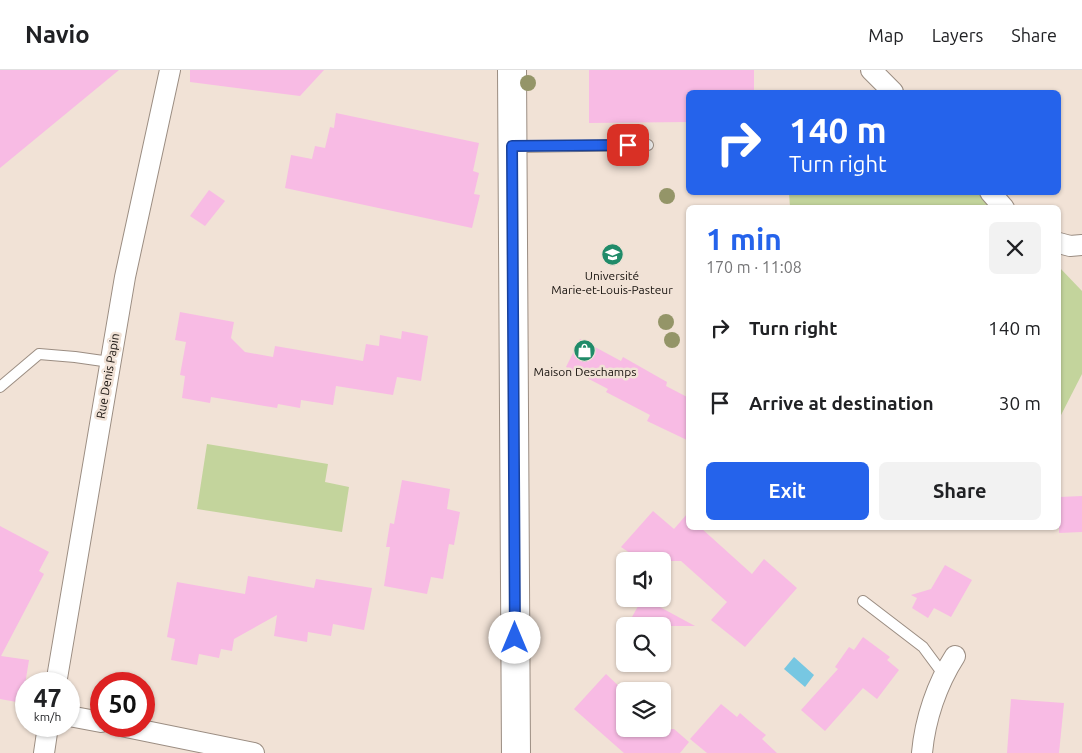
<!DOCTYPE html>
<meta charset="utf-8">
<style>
body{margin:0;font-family:Ubuntu,sans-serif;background:#f2f2f2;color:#202124;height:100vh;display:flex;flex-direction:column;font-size:19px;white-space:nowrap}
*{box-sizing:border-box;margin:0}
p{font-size:16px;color:#757577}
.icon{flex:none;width:28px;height:28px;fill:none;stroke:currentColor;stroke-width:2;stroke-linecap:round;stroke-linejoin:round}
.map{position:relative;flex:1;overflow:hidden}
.panel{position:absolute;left:686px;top:135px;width:375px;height:325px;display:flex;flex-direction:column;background:#fff;border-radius:8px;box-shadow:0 1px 4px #0004}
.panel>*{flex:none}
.hud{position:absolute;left:686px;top:20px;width:375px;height:105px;border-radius:8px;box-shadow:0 1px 4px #0004;background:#2563eb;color:#fff;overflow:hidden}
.fabs{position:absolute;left:616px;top:482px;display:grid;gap:10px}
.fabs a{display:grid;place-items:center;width:55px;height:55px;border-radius:8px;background:#fff;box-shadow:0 1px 4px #0004;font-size:25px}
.speed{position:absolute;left:15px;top:602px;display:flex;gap:10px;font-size:25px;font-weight:700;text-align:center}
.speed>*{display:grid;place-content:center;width:65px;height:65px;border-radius:50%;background:#fff;box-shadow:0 1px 4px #0004;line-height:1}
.speed small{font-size:12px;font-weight:400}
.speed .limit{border:8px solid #d22;background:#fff;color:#111}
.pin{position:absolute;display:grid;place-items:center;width:42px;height:42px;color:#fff;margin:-21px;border-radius:10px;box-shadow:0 2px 8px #0006}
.me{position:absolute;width:55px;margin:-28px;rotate:0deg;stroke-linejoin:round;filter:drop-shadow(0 0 4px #0008)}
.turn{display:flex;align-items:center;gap:18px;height:105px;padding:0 20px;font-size:22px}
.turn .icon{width:65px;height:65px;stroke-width:2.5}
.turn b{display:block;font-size:35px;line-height:42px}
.round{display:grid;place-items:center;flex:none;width:52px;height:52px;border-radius:8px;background:#f2f2f2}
.summary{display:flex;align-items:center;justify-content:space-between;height:85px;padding:0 20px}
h1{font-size:30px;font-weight:600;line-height:38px;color:#2563eb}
.primary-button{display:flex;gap:10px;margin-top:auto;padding:10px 20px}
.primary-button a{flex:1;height:58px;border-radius:8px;background:#2563eb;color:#fff;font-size:20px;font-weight:600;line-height:58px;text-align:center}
.primary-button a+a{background:#f2f2f2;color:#202124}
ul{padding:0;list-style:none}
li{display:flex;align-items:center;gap:15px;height:75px;padding:0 20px}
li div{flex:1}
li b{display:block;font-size:19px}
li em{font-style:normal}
header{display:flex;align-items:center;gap:30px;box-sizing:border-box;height:70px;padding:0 25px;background:#fff;border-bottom:1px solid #e0e0e0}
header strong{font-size:24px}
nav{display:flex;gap:28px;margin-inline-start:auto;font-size:18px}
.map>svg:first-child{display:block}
.green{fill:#c3d49c}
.water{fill:#77c7e2}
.building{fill:#f8bbe4}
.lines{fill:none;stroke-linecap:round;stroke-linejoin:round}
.lane-casing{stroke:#9b8d82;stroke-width:12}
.street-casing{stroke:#9b8d82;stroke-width:22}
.secondary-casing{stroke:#9b8d82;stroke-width:30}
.lane{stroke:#fff;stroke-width:10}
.street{stroke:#fff;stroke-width:20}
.secondary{stroke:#fff;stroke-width:28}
.tree{fill:#949568}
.route-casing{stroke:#184099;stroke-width:12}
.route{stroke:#2563eb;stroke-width:9}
.labels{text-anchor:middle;stroke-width:5;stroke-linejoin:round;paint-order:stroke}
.poi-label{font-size:12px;fill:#17120e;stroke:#f1e2d6}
.street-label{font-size:12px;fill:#17120e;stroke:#f1e2d6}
</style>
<header>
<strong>Navio</strong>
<nav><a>Map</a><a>Layers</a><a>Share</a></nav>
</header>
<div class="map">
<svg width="1082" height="683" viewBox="0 0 1082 683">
<rect width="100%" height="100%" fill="#f1e2d6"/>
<g class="green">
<polygon points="789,123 984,123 999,137 790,137"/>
<polygon points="1059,197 1082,221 1082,304 1059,349"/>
<polygon points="207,374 328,394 325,412 349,417 342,462 197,439"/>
</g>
<polygon class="water" points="794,587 814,605 805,617 784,599"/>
<g class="building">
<polygon points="0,0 119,0 0,98"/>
<polygon points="190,0 324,0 300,26 190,12"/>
<polygon points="589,0 754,0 754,22 689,22 689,52 589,53"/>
<polygon points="336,43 479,73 473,101 479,103 474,124 480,125 472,158 285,118 291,85 312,89 315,76 325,78 330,57 334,58"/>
<polygon points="209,120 225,131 205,156 190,146"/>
<polygon points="180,242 234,252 231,268 245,282 273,287 275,276 363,291 366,274 379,276 380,265 401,269 402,261 428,266 421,311 397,307 393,325 336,316 333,335 301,330 300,338 278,334 277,338 211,327 210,333 182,328 185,306 180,305 186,272 175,270"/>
<polygon points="580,269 621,291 623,287 667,312 666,316 689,328 689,371 647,351 650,345 606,322 608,319 566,297"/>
<polygon points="402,410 450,419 447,439 460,442 454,475 449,474 443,509 431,507 427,524 384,516 390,477 386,477 390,453 394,454"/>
<polygon points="1082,426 1082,462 1059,463 1059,427"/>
<polygon points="653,441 674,459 687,444 689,446 689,458 701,458 752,504 764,489 797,518 745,577 711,550 727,532 681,491 642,491 621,477"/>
<polygon points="0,456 49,482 39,501 44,504 1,586 29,590 22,633 0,629"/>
<polygon points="945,495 972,510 951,547 934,538 928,548 912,538 917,528 911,525 931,519"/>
<polygon points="248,506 314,518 316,509 372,518 364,560 333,554 331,566 308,562 307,572 274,566 277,545 234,569 232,581 221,579 219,588 199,584 197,595 171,590 175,569 167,567 177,512 245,524"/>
<polygon points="642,529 645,529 695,556 627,556"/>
<polygon points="863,567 890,587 887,590 899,600 877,629 863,618 825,661 801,640 838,599 835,597 849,577 854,580"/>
<polygon points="606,604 625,622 625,659 674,659 689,672 680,683 624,683 574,639"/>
<polygon points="1011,629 1064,633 1059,683 1007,683"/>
<polygon points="721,634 737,647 740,643 756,657 766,665 762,669 777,683 707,683 690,669"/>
</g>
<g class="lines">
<defs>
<g id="lane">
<polyline points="513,77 648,75"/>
<polyline points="0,317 39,284 75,287 110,292"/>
<polyline points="863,531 923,577 943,604"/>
</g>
<g id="street">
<polyline points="871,0 893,22"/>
<polyline points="990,122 1004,138"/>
<polyline points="1059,173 1070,176 1082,175"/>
<polyline points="56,614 125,207 170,0"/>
<polyline points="69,646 101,652"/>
<polyline points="121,656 254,683"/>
<polyline points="44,683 48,656"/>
<path d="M922,683C925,649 937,614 955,586"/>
</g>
<polyline id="secondary" points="512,0 516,683"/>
</defs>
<use href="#lane" class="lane-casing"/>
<use href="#street" class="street-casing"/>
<use href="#secondary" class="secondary-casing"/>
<use href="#lane" class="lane"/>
<use href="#street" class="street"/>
<use href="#secondary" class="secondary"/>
</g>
<g class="tree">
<circle cx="528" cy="13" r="8"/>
<circle cx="667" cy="126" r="8"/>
<circle cx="666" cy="252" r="8"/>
<circle cx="672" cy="270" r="8"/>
</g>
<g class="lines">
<defs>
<polyline id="route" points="515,568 512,76 628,75"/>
</defs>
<use href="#route" class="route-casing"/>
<use href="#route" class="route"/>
</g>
<defs>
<symbol id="university-disc" viewBox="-11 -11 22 22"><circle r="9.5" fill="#208b69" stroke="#f1e2d6"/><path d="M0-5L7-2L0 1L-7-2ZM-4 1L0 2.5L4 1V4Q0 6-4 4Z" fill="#fff"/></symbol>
<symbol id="shop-disc" viewBox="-11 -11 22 22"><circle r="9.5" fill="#208b69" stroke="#f1e2d6"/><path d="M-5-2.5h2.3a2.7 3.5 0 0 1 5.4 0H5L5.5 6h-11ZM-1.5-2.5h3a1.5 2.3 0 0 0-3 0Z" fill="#fff"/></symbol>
</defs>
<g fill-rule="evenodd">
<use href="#university-disc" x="600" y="172" width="25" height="25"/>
<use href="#shop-disc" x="572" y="268" width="25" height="25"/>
</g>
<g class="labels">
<g class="poi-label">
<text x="612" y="210">Université<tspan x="612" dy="14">Marie-et-Louis-Pasteur</tspan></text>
<text x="585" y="306">Maison Deschamps</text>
</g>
<g class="street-label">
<text transform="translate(108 306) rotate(-80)" y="4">Rue Denis Papin</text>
</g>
</g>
</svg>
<div class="fabs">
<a><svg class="icon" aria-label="sound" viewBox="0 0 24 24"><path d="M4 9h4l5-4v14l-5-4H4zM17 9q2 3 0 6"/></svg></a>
<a><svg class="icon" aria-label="search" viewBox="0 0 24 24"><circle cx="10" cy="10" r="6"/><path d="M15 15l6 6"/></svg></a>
<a><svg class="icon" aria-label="layers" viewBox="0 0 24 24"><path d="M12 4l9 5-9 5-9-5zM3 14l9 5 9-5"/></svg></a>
</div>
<div class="speed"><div>47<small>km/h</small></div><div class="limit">50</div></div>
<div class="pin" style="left:628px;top:75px;background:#d93025"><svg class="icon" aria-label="arrive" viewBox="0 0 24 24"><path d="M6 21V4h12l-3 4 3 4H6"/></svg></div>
<svg class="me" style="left:515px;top:568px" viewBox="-20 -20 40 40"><circle r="19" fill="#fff"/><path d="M0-13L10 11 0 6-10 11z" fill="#2563eb"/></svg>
<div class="hud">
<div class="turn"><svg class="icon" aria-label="right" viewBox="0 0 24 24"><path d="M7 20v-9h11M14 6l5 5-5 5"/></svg><div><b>140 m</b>Turn right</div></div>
</div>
<section class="panel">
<div class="summary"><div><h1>1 min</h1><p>170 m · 11:08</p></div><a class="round"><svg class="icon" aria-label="close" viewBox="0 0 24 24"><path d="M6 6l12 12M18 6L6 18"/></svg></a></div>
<ul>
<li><svg class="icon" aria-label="right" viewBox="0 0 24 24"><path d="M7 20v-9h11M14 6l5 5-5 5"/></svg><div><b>Turn right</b></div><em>140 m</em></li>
<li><svg class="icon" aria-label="arrive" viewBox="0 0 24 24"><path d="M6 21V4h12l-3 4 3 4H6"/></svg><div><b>Arrive at destination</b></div><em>30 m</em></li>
</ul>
<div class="primary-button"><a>Exit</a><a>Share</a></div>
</section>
</div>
